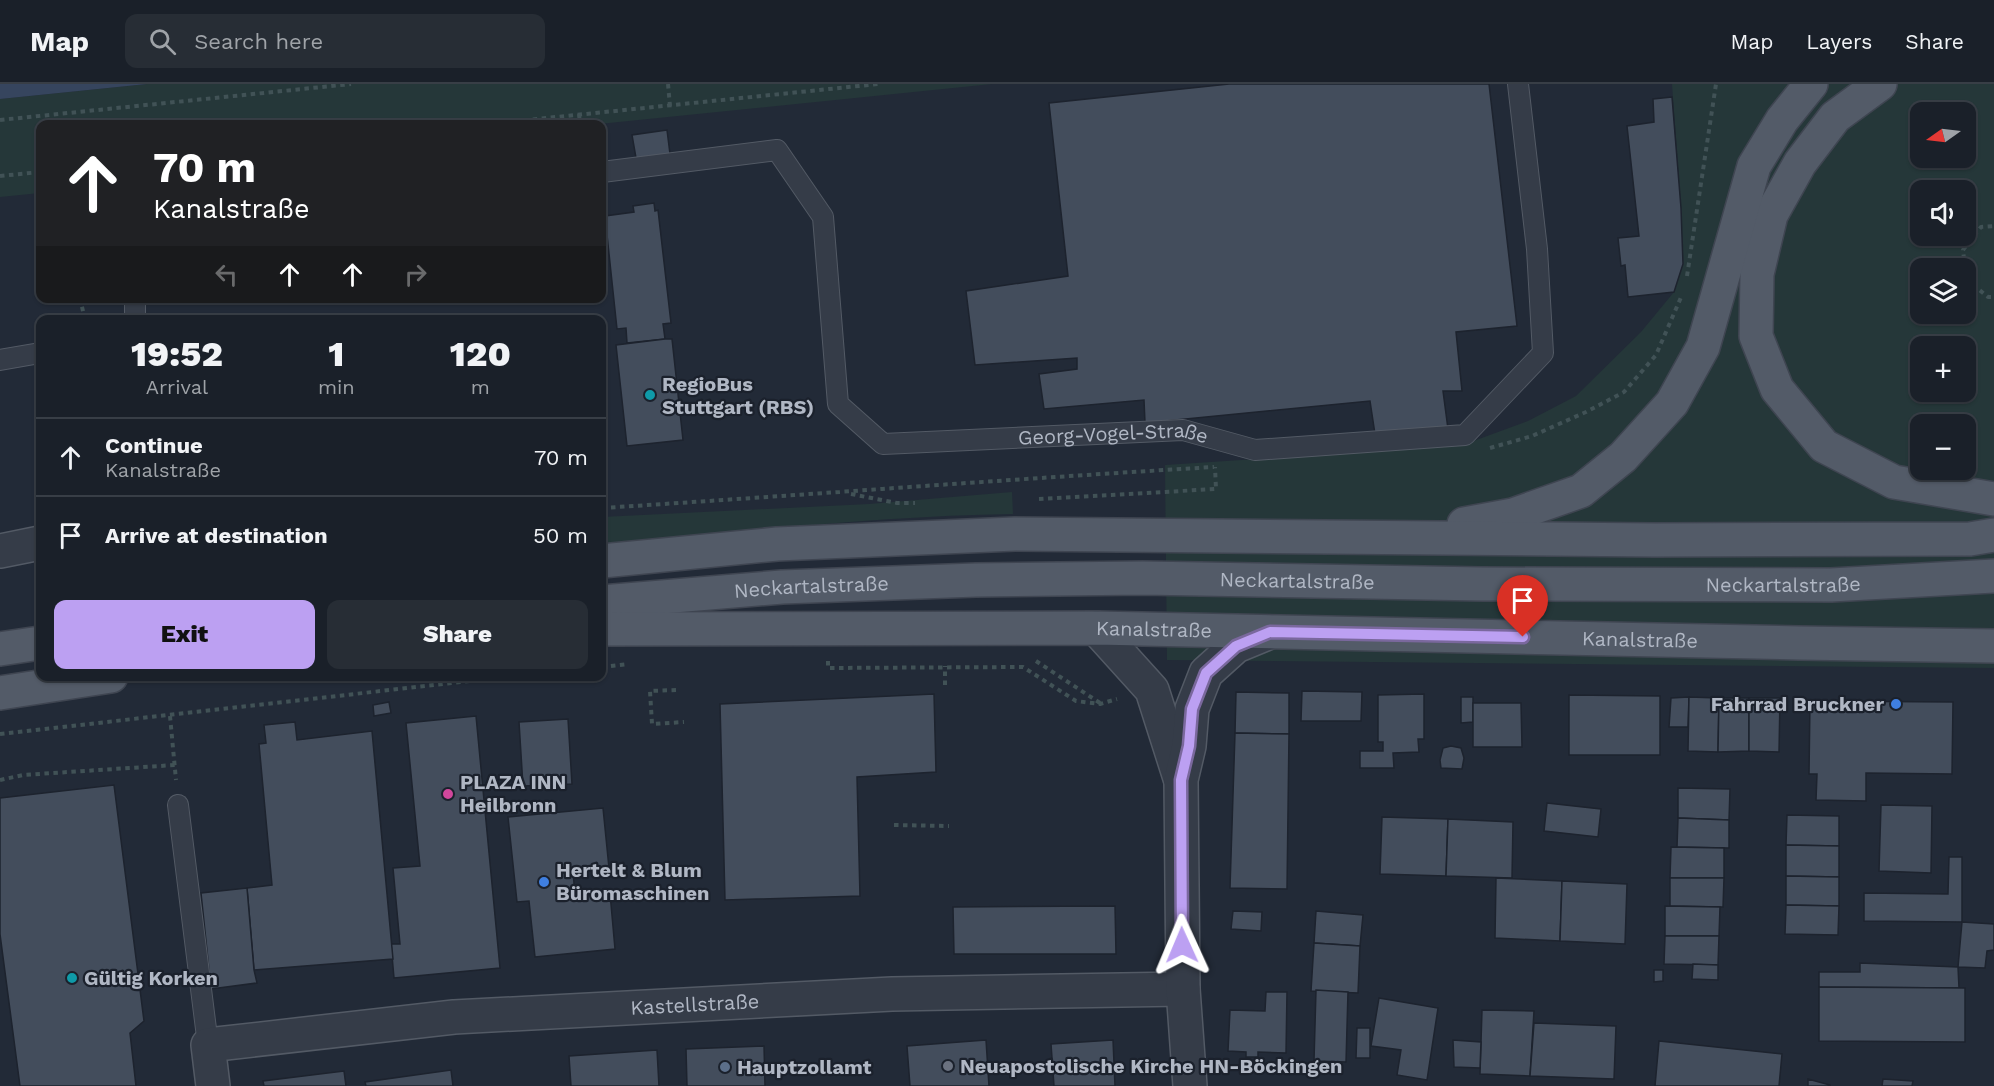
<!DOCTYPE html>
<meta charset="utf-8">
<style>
body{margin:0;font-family:"Work Sans",sans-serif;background:#272d35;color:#f1f3f6;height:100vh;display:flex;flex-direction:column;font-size:22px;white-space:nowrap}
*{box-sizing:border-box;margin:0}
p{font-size:20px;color:#9fa3a8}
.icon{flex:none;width:33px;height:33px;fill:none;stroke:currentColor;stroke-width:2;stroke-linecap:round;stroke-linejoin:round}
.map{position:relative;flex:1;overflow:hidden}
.side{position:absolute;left:36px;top:231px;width:570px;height:366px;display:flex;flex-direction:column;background:#1a2029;border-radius:12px;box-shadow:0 2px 4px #0004,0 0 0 2px #383e46}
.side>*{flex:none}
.guide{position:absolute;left:36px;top:36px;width:570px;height:183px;border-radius:12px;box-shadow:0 2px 4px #0004,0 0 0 2px #383e46;background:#202124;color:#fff;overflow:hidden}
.needle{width:39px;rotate:256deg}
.fabs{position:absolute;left:1910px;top:18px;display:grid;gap:12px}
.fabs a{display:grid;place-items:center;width:66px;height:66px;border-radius:12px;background:#1a2029;box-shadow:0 2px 4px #0004,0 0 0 2px #383e46;font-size:30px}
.pin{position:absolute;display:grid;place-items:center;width:51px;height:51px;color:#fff;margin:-62px -26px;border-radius:50% 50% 50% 0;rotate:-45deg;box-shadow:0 0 6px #0007}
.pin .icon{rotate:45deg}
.me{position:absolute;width:66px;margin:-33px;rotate:359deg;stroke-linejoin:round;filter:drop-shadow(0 0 4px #0008)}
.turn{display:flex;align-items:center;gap:21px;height:126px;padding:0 18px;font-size:27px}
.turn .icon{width:78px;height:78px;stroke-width:2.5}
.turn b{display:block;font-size:42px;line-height:51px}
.lanes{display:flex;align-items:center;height:57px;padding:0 18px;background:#0003;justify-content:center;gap:30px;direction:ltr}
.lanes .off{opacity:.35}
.eta{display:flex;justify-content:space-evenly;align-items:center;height:102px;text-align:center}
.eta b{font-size:36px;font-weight:800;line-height:42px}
.primary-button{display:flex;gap:12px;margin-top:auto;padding:12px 18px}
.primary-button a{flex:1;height:69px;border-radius:12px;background:#bca0f2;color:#111;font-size:24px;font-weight:800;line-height:69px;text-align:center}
.primary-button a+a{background:#272d35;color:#f1f3f6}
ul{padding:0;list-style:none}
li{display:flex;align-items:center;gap:18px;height:78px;padding:0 18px;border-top:2px solid #383e46}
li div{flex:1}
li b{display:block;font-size:22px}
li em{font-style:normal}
header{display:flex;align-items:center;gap:36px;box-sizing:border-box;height:84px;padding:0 30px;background:#1a2029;border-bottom:2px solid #383e46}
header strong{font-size:28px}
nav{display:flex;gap:33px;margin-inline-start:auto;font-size:21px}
.search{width:420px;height:54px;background:#272d35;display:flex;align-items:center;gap:15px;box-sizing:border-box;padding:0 21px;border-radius:12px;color:#9fa3a8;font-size:22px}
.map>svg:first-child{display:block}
.green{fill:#253739;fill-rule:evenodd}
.water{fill:#36455e}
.building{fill:#434d5c;stroke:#1d232e;stroke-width:1.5}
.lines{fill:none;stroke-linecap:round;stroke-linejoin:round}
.lane-casing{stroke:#535a65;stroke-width:22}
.street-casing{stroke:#535a65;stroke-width:36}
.primary-casing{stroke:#3f4551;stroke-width:36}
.path{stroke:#415256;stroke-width:4;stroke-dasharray:4.5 4.5;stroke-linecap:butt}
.lane{stroke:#353c48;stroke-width:20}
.street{stroke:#353c48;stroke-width:33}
.primary{stroke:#535b68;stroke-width:33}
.route-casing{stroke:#7a689d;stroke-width:15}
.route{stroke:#bca0f2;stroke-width:10}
.culture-dot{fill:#0f9aa8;stroke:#1b212c;stroke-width:2}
.shop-dot{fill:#3f7fe0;stroke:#1b212c;stroke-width:2}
.hotel-dot{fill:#d1479c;stroke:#1b212c;stroke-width:2}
.worship-dot{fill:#6b7280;stroke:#1b212c;stroke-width:2}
.service-dot{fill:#5c6f8a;stroke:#1b212c;stroke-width:2}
.labels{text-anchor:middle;stroke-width:4.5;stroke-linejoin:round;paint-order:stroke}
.poi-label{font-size:20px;font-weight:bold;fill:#b0b7c4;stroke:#1b212c;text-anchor:start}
.street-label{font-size:20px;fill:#b0b7c4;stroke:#1b212c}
</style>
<header>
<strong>Map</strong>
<div class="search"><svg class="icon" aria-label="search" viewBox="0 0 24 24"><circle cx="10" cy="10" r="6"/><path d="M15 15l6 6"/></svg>Search here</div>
<nav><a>Map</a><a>Layers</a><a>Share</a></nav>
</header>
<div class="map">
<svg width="1994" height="1002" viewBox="0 0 1994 1002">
<rect width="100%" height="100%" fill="#222a37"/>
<g class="green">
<polygon points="147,0 992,0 599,40 40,40 40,109 0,113 0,15"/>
<path d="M1672,0H1994V584L1167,576L1165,381L1460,362L1528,337L1576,312L1641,248L1674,208L1681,124ZM1920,28H1965V74H1920ZM1920,106H1965V152H1920ZM1920,184H1965V230H1920ZM1920,262H1965V308H1920ZM1920,340H1965V386H1920Z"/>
<path d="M1012,408L1013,430C876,432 738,448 602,462V433L869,420Z"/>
</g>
<polygon class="water" points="0,0 147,0 0,15"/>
<g class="building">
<polygon points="1229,0 1489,0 1517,242 1456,248 1462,307 1443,307 1448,345 1375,350 1370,317 1145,339 1144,316 1044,325 1039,290 1077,285 1077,274 975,281 966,207 1068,192 1049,19"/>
<polygon points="1672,13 1681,124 1683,180 1674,208 1628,213 1625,181 1621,182 1618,154 1639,152 1627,42 1654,38 1653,15"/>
<polygon points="667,46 670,70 636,74 632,51"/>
<polygon points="654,119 655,127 658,126 671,239 663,240 665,255 627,259 626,244 617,245 605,132 634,128 633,122"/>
<polygon points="665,255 672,255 683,356 627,362 616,261"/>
<polygon points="1302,607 1362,608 1361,637 1301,637"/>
<polygon points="1236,608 1289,609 1289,650 1235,649"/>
<polygon points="934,610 936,688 857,693 860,812 725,816 720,620"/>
<polygon points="1424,610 1424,655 1418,655 1419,668 1393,669 1394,684 1360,684 1360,667 1383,667 1383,658 1378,658 1378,611"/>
<polygon points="1569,611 1660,612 1660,671 1569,671"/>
<polygon points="1461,613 1473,613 1473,638 1461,639"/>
<polygon points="1689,613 1688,643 1669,643 1671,614"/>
<polygon points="1689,613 1719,614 1718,668 1688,667"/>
<polygon points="1719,614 1749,614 1749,667 1718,668"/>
<polygon points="1749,614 1780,614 1779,668 1749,667"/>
<polygon points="1810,617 1953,618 1952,690 1866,689 1866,717 1816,716 1817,690 1809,690"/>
<polygon points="389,618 391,629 374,632 373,621"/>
<polygon points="1473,619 1521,619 1522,663 1473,663"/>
<polygon points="476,632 500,884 394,894 391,860 400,860 393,784 420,782 406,639"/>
<polygon points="568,635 572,700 523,702 519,638"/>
<polygon points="295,638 297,656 372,647 393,875 254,886 247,804 272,801 259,660 266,659 264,641"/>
<polygon points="1235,649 1289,650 1287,805 1230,804"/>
<polygon points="1451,662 1461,664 1464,674 1462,685 1441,684 1440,676 1443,664"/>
<polygon points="114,701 144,937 130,949 136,1002 20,1002 0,850 0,714"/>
<polygon points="1678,704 1730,705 1729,736 1678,734"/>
<polygon points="1547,719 1601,725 1598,753 1544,747"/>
<polygon points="1881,721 1932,722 1931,789 1879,787"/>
<polygon points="603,724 609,784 573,787 575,812 610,809 615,865 535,873 529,817 517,818 508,733"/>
<polygon points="1787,731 1839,732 1839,762 1786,761"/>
<polygon points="1382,733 1448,735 1446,792 1380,790"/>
<polygon points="1678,734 1729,736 1729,764 1677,763"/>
<polygon points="1448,735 1513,738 1512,794 1446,792"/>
<polygon points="1786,761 1839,762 1839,793 1786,792"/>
<polygon points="1671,763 1724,764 1724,794 1670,794"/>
<polygon points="1949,773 1962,773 1962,838 1864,837 1864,809 1948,810"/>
<polygon points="1786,792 1839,793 1839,822 1786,821"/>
<polygon points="1496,794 1562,797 1560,857 1495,854"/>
<polygon points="1670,794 1724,794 1723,823 1670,822"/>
<polygon points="1562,797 1627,800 1625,860 1560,857"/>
<polygon points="247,804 254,886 257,899 211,905 201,809"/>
<polygon points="1786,821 1839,822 1838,851 1785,850"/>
<polygon points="1115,822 1116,870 954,870 953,823"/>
<polygon points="1665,822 1720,823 1719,852 1665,852"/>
<polygon points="1233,827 1262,828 1261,847 1231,845"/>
<polygon points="1316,827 1363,831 1360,862 1314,859"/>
<polygon points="1962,838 1994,840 1994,866 1987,867 1985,884 1958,883"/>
<polygon points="1665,852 1719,852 1718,881 1664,880"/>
<polygon points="1314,859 1360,862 1358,909 1311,907"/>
<polygon points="1860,879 1958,883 1959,904 1819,903 1819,888 1860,888"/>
<polygon points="1693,880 1718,881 1718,896 1692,895"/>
<polygon points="1654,886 1663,886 1663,897 1654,898"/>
<polygon points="1819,903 1965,904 1965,958 1819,957"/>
<polygon points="1316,906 1348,908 1346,978 1314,977"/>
<polygon points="1266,908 1287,908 1286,969 1258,968 1258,973 1246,973 1246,968 1228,967 1230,926 1265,927"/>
<polygon points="1379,914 1438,924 1427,996 1397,991 1401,966 1371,962"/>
<polygon points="1482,926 1534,927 1530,992 1480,990"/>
<polygon points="1534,939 1616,942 1614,995 1530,992"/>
<polygon points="1357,944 1370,944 1370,974 1356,974"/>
<polygon points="986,956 989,1002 910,1002 907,962"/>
<polygon points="1113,956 1115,1002 1054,1002 1051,960"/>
<polygon points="1453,956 1481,958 1480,984 1454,983"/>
<polygon points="1659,957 1782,970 1779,1002 1655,1002"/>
<polygon points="764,962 765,1002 687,1002 686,965"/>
<polygon points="657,966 659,1002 571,1002 569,972"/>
<polygon points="451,986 453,1002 366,1002 365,998"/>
<polygon points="344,987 346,1002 264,1002 263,997"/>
<polygon points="1808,995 1830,1001 1830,1002 1808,1002"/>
<polygon points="1883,995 1913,997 1912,1002 1882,1002"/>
</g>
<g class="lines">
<defs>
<g id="lane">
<path id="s1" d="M602,88L777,66L823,133L838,320L883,360L1183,346L1255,366L1465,351L1543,269L1537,165L1518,0"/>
<polyline points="135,214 135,236"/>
<polyline points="0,276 40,269"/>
<polyline points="178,721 208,961"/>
</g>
<g id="street">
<polyline points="0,467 40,459"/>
<polyline points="1096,544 1152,606 1180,694"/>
<path id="s2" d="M213,1002L208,961L454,933L892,910L1183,905"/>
<polyline points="1190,1002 1183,905 1181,696 1189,662 1192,625 1206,589 1236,562 1270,548"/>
</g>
<g id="primary">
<polyline points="1880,0 1835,33 1800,79 1771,131 1757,190 1756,252 1777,305 1824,362 1894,398 1994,415"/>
<polyline points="1464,440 1513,431 1581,407 1623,373 1672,319 1703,263 1754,82 1782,36 1811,0"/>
<polyline points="602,477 777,460 1015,450 1655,456 1970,455 1994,451"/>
<path id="s3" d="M602,518L782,503L976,496L1143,494L1482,500L1831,501L1994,492"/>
<path id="s4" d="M602,545L1096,544L1799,559L1994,562"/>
<polyline points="0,565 40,559"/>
<polyline points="0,609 111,592"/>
</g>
</defs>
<use href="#lane" class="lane-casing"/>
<use href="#street" class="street-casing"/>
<use href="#primary" class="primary-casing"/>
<g class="path">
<polyline points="668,0 670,22"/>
<polyline points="579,30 580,40"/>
<polyline points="0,36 351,0"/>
<polyline points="488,40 878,0"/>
<polyline points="0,92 40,88"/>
<polyline points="1965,184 1963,166 1981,143 1994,142"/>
<polyline points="1965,186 1966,195 1988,213 1994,213"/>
<polyline points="1687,192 1716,0"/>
<polyline points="80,214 85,236"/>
<polyline points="1490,364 1532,352 1586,328 1624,308 1656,271 1682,211"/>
<polyline points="851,410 897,419 915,419"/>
<polyline points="1039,415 1216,405 1215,383"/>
<path d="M602,424C806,411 1010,395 1214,383"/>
<polyline points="828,577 828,584 1023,583 1076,617 1100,620 1117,615"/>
<polyline points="1036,577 1100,619"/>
<polyline points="602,583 628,580"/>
<polyline points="945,601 945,582"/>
<polyline points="676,606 650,607 652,640 684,638"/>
<polyline points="170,632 176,696"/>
<polyline points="0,650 514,592"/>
<polyline points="0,696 23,691 175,681"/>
<polyline points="894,741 949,742"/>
</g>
<use href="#lane" class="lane"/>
<use href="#street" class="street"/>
<use href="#primary" class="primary"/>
</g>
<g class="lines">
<defs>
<polyline id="route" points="1182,861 1181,696 1189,662 1192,625 1206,589 1236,562 1270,548 1523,553"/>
</defs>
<use href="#route" class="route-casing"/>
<use href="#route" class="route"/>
</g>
<g class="culture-dot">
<circle cx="650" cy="311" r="6"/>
<circle cx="72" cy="894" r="6"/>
</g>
<g class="shop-dot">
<circle cx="1896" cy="620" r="6"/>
<circle cx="544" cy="798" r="6"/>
</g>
<circle class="hotel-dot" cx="448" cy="710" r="6"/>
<circle class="worship-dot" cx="948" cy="982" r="6"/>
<circle class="service-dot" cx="725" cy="983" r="6"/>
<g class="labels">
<g class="poi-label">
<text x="662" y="307">RegioBus<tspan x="662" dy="23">Stuttgart (RBS)</tspan></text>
<text x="1884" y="627" text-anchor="end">Fahrrad Bruckner</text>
<text x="460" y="705">PLAZA INN<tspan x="460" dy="23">Heilbronn</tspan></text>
<text x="556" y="793">Hertelt &amp; Blum<tspan x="556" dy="23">Büromaschinen</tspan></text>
<text x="84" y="901">Gültig Korken</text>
<text x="960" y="989">Neuapostolische Kirche HN-Böckingen</text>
<text x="737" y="990">Hauptzollamt</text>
</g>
<g class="street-label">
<text dy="7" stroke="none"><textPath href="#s1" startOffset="736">Georg-Vogel-Straße</textPath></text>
<text dy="7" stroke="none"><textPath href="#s3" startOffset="696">Neckartalstraße</textPath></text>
<text dy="7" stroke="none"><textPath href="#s3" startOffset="1182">Neckartalstraße</textPath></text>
<text dy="7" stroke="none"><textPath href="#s3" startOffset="210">Neckartalstraße</textPath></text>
<text dy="7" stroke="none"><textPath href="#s4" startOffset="552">Kanalstraße</textPath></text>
<text dy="7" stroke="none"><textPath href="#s4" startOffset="1038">Kanalstraße</textPath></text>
<text dy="7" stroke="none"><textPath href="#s2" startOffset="530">Kastellstraße</textPath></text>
</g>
</g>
</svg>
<div class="fabs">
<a><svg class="needle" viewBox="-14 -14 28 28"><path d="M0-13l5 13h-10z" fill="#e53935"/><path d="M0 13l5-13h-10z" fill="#9fa3a8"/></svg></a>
<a><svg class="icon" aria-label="sound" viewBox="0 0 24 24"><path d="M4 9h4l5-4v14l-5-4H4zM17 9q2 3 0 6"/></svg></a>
<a><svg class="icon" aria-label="layers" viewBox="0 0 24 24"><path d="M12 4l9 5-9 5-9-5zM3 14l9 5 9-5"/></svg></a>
<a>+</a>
<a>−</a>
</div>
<div class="pin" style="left:1523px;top:553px;background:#d93025"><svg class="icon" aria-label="arrive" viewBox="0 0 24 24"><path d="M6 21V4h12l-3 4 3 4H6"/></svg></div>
<svg class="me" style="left:1182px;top:861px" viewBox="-20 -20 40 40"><path d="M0-17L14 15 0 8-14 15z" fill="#bca0f2" stroke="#fff" stroke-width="4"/></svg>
<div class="guide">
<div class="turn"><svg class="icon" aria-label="ahead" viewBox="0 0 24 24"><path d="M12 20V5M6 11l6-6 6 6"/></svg><div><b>70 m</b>Kanalstraße</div></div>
<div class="lanes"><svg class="icon off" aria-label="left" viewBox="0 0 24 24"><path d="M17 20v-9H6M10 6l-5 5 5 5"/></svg><svg class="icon" aria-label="ahead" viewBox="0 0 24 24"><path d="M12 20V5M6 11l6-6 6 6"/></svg><svg class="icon" aria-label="ahead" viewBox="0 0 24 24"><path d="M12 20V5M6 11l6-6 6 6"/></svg><svg class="icon off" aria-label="right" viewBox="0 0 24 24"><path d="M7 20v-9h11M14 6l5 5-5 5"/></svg></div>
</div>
<section class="side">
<div class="eta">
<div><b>19:52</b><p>Arrival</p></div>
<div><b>1</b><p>min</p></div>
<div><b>120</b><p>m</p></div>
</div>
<ul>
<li><svg class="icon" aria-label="ahead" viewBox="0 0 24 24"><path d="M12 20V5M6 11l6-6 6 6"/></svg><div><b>Continue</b><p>Kanalstraße</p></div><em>70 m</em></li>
<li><svg class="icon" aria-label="arrive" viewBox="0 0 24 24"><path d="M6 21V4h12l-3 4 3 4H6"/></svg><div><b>Arrive at destination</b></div><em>50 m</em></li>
</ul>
<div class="primary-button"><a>Exit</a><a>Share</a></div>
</section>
</div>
